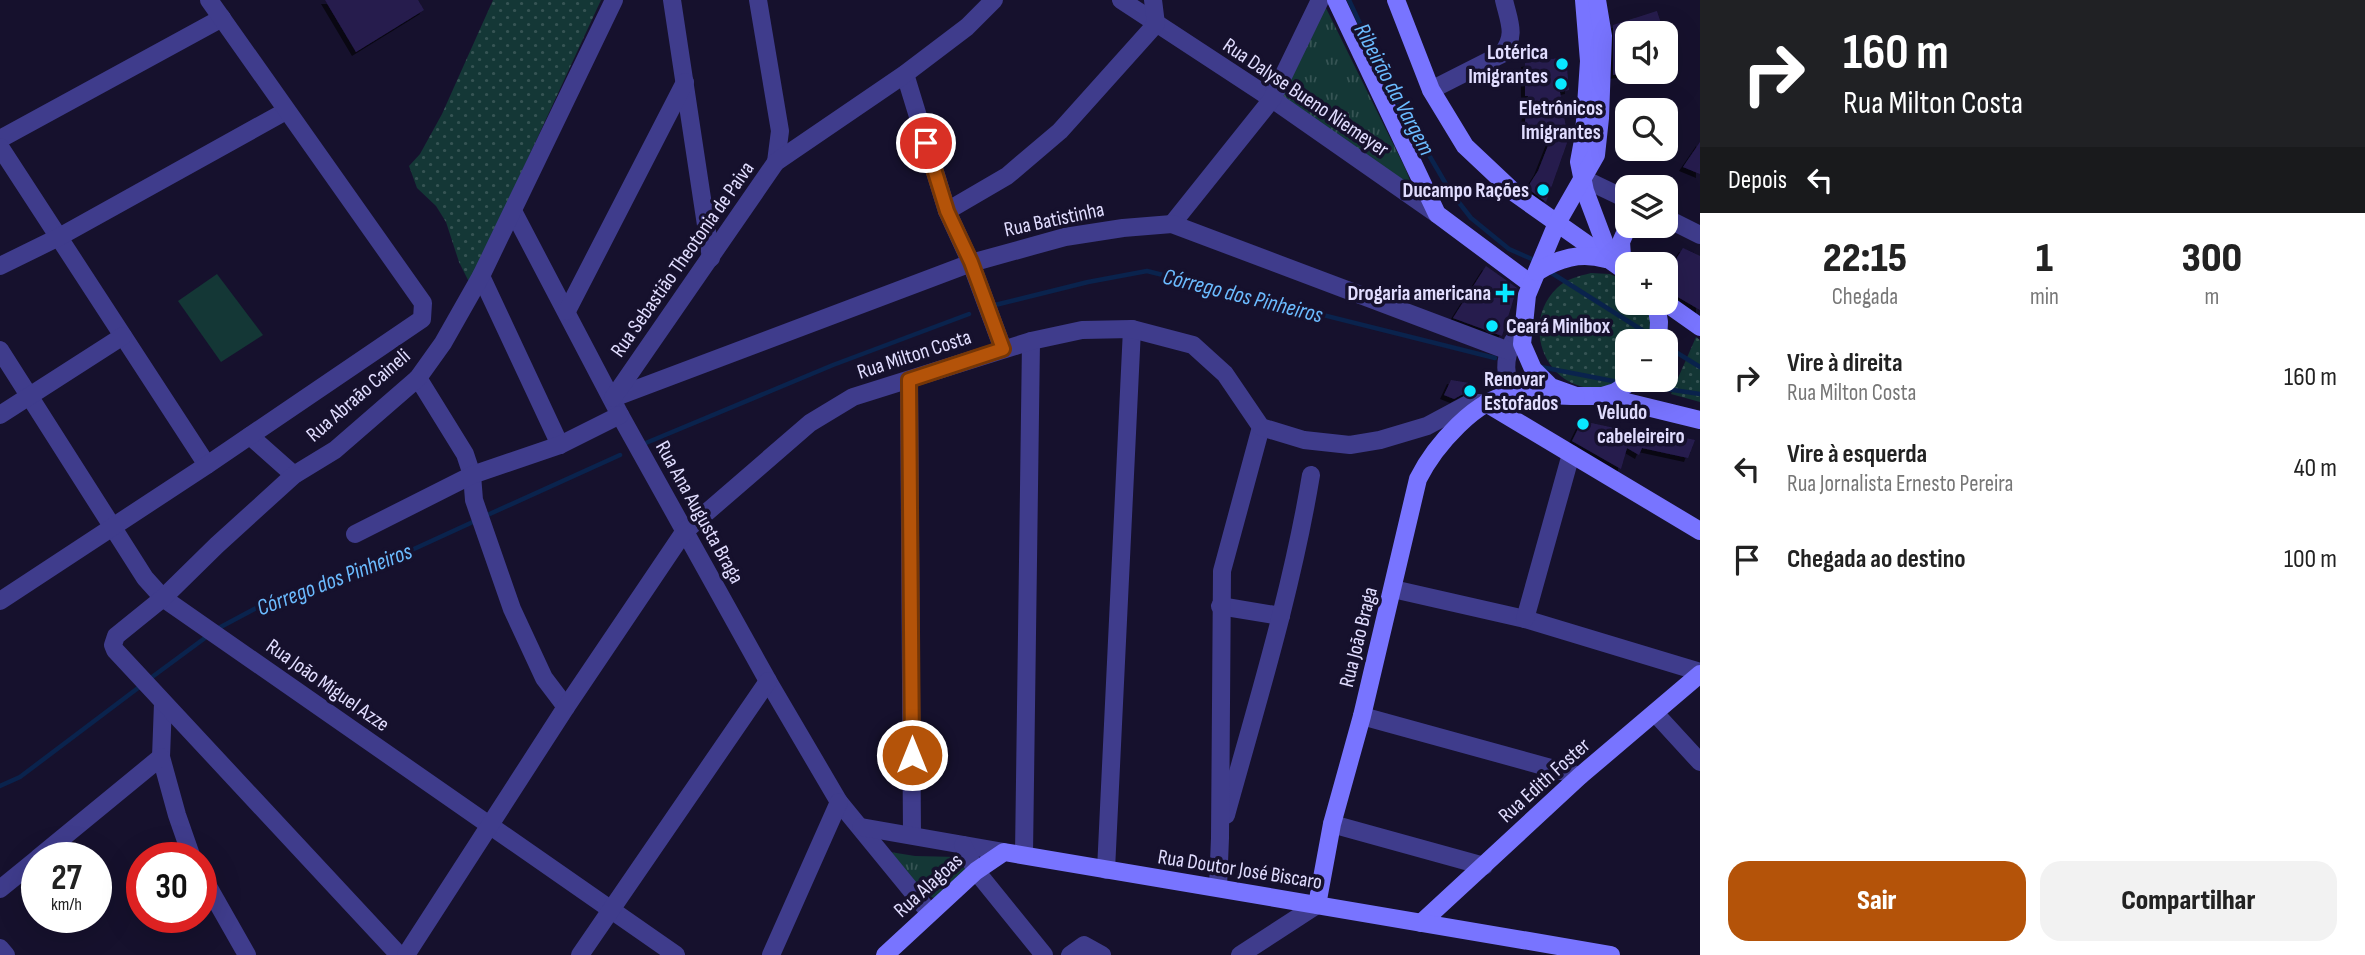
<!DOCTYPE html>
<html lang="pt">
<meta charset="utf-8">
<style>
body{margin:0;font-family:"Sofia Sans Condensed",sans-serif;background:#f2f2f2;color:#222;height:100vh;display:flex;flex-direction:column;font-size:26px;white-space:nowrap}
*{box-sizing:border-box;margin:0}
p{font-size:23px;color:#767676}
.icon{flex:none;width:38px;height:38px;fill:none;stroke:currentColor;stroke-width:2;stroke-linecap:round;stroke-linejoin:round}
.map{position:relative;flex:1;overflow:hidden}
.drawer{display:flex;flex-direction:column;background:#fff;width:665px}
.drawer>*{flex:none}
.top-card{background:#202124;color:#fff;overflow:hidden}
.controls{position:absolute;left:1615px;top:21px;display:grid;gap:14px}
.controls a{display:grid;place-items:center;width:63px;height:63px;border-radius:14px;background:#fff;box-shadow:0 7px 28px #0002;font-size:35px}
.speed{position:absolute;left:21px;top:842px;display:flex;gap:14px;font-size:35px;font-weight:700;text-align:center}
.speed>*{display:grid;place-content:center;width:91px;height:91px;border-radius:50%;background:#fff;box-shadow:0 7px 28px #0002;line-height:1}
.speed small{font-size:18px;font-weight:400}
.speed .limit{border:10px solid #d22;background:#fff;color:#111}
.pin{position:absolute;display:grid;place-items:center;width:60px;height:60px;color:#fff;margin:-30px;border:4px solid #fff;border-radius:50%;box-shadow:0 2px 7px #0007}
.me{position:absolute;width:77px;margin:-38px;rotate:0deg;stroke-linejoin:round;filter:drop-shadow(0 0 5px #0008)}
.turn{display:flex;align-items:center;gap:24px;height:147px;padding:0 28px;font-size:32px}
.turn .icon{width:91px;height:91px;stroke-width:2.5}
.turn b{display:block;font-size:49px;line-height:60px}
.then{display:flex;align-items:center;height:66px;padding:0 28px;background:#0003;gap:14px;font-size:26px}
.eta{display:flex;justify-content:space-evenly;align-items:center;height:119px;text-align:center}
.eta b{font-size:42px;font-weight:800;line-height:49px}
.action{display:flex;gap:14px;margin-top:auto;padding:14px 28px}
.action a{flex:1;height:80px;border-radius:21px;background:#b45309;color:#fff;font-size:28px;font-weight:800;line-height:80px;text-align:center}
.action a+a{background:#f2f2f2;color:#222}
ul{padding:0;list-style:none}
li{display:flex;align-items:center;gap:21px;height:91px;padding:0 28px}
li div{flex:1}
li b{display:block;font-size:26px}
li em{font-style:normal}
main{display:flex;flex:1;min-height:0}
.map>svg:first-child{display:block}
.grass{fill:url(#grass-dots)}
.park{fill:url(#park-tufts)}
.pitch{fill:#143736}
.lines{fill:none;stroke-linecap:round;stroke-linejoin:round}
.stream{stroke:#0a234d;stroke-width:4.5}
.building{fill:#271d4e;filter:url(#shadow)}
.street{stroke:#3f3c8c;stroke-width:18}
.secondary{stroke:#7874ff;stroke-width:18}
.route-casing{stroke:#753606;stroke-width:18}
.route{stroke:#b45309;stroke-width:12}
.poi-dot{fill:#09e7ff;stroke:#16112d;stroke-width:2.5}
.labels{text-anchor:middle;stroke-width:7;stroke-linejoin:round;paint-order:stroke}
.poi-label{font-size:21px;font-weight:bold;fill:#e1ddff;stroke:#16112d;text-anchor:end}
.street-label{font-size:21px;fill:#e1ddff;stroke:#16112d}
.water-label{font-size:23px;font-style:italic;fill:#6bbbff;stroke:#16112d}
</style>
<main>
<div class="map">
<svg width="1700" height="955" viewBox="0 0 1700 955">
<defs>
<pattern id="grass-dots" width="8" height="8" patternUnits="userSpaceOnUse" patternTransform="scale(1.75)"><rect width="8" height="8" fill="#143736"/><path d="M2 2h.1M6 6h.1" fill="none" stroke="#365454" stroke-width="1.8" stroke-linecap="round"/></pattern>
<pattern id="park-tufts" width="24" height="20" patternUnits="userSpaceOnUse" patternTransform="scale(1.75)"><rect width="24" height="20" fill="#143736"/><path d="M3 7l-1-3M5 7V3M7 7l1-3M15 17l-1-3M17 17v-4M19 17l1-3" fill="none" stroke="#365454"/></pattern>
<filter id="shadow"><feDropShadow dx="-4" dy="4" stdDeviation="0" flood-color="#0009"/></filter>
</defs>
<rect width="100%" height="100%" fill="#16112d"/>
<g class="grass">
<polygon points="493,0 601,0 470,284 459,262 446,222 436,206 417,188 409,166 420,154 442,114"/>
<path d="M1591,273L1610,274L1627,282L1628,303H1646L1650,311L1652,341H1628L1627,378C1616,384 1604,389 1591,388C1542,384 1522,321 1557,288C1566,279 1579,276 1591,273Z"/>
<polygon points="1696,337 1700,340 1700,402 1671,394"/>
</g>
<g class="park">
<polygon points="1324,4 1406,170 1415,194 1281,98"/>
<polygon points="884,851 915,856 958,857 967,868 935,899 921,890"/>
</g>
<polygon class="pitch" points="217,274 263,335 221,362 178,301"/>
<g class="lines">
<g class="stream">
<polyline points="1349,0 1391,90 1450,191 1471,218 1509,249 1534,260"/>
<polyline points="1550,272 1653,337"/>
<polyline points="991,306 1088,282 1147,271 1495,358"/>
<polyline points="1666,346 1700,367"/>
<polyline points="1541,367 1618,382"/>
<polyline points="1640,385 1700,394"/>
<polyline points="641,445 833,365 969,314"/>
<polyline points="483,517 620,455"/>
<polyline points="215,630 275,598 403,554 475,521"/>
<polyline points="148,680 209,635"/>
<polyline points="0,786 20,777 142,685"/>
</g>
</g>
<g class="building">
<polygon points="325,0 418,0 424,10 356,52"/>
<polygon points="1657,11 1664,33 1628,33 1628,73 1613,75 1613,25"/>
<polygon points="1566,57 1569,90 1560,92 1568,140 1546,202 1527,188 1538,171 1553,133 1524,130 1528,96 1525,96 1525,63"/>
<polygon points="1700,142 1700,174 1683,167"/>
<polygon points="1683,248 1700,256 1700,310 1666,290 1666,275"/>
<polygon points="1486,266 1517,288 1502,336 1453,318"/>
<polygon points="1451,380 1475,384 1475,392 1465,393 1454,399 1444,395"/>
<polygon points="1582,421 1633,432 1661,433 1695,440 1688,458 1642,448 1639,455 1627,448 1621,469 1572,441"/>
</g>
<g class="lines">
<g class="street">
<polyline points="672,0 711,258"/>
<polyline points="758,0 780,131 776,162"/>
<polyline points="1121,0 1272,99 1437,214"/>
<polyline points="905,74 947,211 971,263 1003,349"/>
<path d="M1431,90L1502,54C1517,35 1509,22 1504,0"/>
<polyline points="0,139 222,18"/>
<polyline points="0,147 207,465"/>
<polyline points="1582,178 1628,200"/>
<polyline points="513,211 620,415 768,681 839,802 929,912"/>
<polyline points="947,211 1007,176 1060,131 1156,24 1153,0"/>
<polyline points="1666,218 1700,235"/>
<polyline points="1172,224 1272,99 1320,0"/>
<polyline points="0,266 59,237 286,111"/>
<polyline points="481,276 560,445"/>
<polyline points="567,311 685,82"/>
<polyline points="0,350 145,578 163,598 676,955"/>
<polyline points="418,378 465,454 472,475 474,500 512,609 544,678 566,707"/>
<polyline points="909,380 912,835"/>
<path d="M1513,394C1505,373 1503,362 1513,341"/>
<polyline points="613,398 971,263 1065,237 1123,228 1172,224 1509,351"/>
<polyline points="613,398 776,162 905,74 967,27 994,0"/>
<polyline points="0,415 123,336"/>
<polyline points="250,436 294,475"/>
<polyline points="355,534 472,475 560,445 620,415"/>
<polyline points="1393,589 1525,619 1700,672"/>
<polyline points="0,601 207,465 422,319 423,303 209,0"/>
<polyline points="1220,606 1281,616"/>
<polyline points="1525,619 1571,454"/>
<polyline points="163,703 161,757 177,815 192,858"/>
<polyline points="1655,713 1700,762"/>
<polyline points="1362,716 1580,776"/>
<path d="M1226,815C1257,703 1292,590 1311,475"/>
<polyline points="1332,824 1484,866"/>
<polyline points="861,827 1004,852"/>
<polyline points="963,845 976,871 1044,955"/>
<polyline points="1024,854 1031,341"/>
<polyline points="38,858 161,757"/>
<polyline points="1106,870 1132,329"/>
<polyline points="201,874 247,955"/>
<polyline points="1218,887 1220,838 1222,571 1261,427"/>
<polyline points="0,889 37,859"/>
<polyline points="0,948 6,955"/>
<polyline points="399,955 115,650 113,645 116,636 163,598 217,545 294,475 335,450 418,378 443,343 481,276 614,0"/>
<polyline points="406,955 566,707 684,532 810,423 853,397 1031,341 1082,330 1132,329 1193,345 1225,374 1261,427 1304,440 1350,445 1380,440 1427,426 1470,403 1486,403"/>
<polyline points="580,955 768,681"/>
<polyline points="771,955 839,802"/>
<polyline points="1070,955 1084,945 1102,955"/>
<polyline points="1240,955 1317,905"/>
</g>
<g class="secondary">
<polyline points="1336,0 1437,214 1531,284"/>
<polyline points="1396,0 1431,90 1465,146 1516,194 1628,273"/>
<polyline points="1584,0 1589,61 1584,135 1579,162 1585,191 1611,260"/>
<polyline points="1597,0 1603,36 1600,118 1596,155 1557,223 1527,295 1522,344 1533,369 1551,387 1576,396 1602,396 1615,392 1634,380"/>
<polyline points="1623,270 1621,242 1628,226"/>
<path d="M1537,272C1559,258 1580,252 1606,259"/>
<polyline points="1656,303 1659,322 1658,341"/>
<polyline points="1666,303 1700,327"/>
<polyline points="1602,396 1700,420"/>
<polyline points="1486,403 1700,531"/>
<path d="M1317,905L1332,824L1362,716L1418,479C1434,447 1477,396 1515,394C1535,393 1556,396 1576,396"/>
<polyline points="1421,923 1580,776 1700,674"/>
<polyline points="885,955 976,871 1004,852 1611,955"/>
</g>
</g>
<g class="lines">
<defs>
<polyline id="route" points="912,755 909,380 1003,349 971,262 947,211 926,143"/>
</defs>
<use href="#route" class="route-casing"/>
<use href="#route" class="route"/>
</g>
<g class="poi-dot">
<circle cx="1562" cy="64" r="7"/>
<circle cx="1561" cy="84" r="7"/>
<circle cx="1543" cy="190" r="7"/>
<path d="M1501.5 282.5h7v7h7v7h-7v7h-7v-7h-7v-7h7z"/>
<circle cx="1492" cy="326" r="7"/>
<circle cx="1470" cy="391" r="7"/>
<circle cx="1583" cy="424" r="7"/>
</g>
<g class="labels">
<g class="poi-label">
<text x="1548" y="59">Lotérica<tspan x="1548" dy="24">Imigrantes</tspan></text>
<text x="1561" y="115" text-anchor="middle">Eletrônicos<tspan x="1561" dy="24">Imigrantes</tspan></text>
<text x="1529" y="197">Ducampo Rações</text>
<text x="1491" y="300">Drogaria americana</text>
<text x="1506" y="333" text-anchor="start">Ceará Minibox</text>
<text x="1484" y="386" text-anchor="start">Renovar<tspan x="1484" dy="24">Estofados</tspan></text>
<text x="1597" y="419" text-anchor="start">Veludo<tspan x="1597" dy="24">cabeleireiro</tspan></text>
</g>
<g class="street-label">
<text transform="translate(1306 97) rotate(34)" y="7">Rua Dalyse Bueno Niemeyer</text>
<text transform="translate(1054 219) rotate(-12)" y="7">Rua Batistinha</text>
<text transform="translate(682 259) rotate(-55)" y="7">Rua Sebastião Theotonia de Paiva</text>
<text transform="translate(914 354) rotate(-18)" y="7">Rua Milton Costa</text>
<text transform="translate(358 395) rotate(-41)" y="7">Rua Abraão Caineli</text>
<text transform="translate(700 512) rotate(61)" y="7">Rua Ana Augusta Braga</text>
<text transform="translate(1358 637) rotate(-76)" y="7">Rua João Braga</text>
<text transform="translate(328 685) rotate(35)" y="7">Rua João Miguel Azze</text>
<text transform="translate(1544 780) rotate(-42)" y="7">Rua Edith Foster</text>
<text transform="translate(1240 869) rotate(9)" y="7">Rua Doutor José Biscaro</text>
<text transform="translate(928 885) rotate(-42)" y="7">Rua Alagoas</text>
</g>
<g class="water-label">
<text transform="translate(1395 89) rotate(62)" y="8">Ribeirão da Vargem</text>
<text transform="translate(1243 295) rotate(14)" y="8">Córrego dos Pinheiros</text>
<text transform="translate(334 579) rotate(-21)" y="8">Córrego dos Pinheiros</text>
</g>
</g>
</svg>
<div class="controls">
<a><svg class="icon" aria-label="sound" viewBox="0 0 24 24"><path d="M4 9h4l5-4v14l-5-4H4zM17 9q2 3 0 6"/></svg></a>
<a><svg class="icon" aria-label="search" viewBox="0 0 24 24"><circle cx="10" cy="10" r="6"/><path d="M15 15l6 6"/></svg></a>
<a><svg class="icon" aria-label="layers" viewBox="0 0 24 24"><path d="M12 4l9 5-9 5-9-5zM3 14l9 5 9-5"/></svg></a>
<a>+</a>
<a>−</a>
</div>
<div class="speed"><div>27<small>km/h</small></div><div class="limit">30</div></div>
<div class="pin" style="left:926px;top:143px;background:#d93025"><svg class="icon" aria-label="arrive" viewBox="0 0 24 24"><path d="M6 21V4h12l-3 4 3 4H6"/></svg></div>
<svg class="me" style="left:912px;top:755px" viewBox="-20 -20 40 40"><circle r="17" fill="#b45309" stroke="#fff" stroke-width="3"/><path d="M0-11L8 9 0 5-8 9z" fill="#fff"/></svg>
</div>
<section class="drawer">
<div class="top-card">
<div class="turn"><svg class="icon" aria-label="right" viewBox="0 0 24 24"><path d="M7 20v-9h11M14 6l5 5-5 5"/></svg><div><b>160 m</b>Rua Milton Costa</div></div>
<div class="then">Depois<svg class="icon" aria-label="left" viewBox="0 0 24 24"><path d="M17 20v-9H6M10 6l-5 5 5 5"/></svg></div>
</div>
<div class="eta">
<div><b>22:15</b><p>Chegada</p></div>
<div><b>1</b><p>min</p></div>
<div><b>300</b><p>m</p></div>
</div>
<ul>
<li><svg class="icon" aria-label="right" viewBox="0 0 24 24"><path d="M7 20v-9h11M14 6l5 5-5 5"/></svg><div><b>Vire à direita</b><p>Rua Milton Costa</p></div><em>160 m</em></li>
<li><svg class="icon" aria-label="left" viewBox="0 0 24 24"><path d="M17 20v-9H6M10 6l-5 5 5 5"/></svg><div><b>Vire à esquerda</b><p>Rua Jornalista Ernesto Pereira</p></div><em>40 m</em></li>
<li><svg class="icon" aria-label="arrive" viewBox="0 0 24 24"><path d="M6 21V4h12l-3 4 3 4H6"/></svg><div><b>Chegada ao destino</b></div><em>100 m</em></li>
</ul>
<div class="action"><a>Sair</a><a>Compartilhar</a></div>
</section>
</main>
